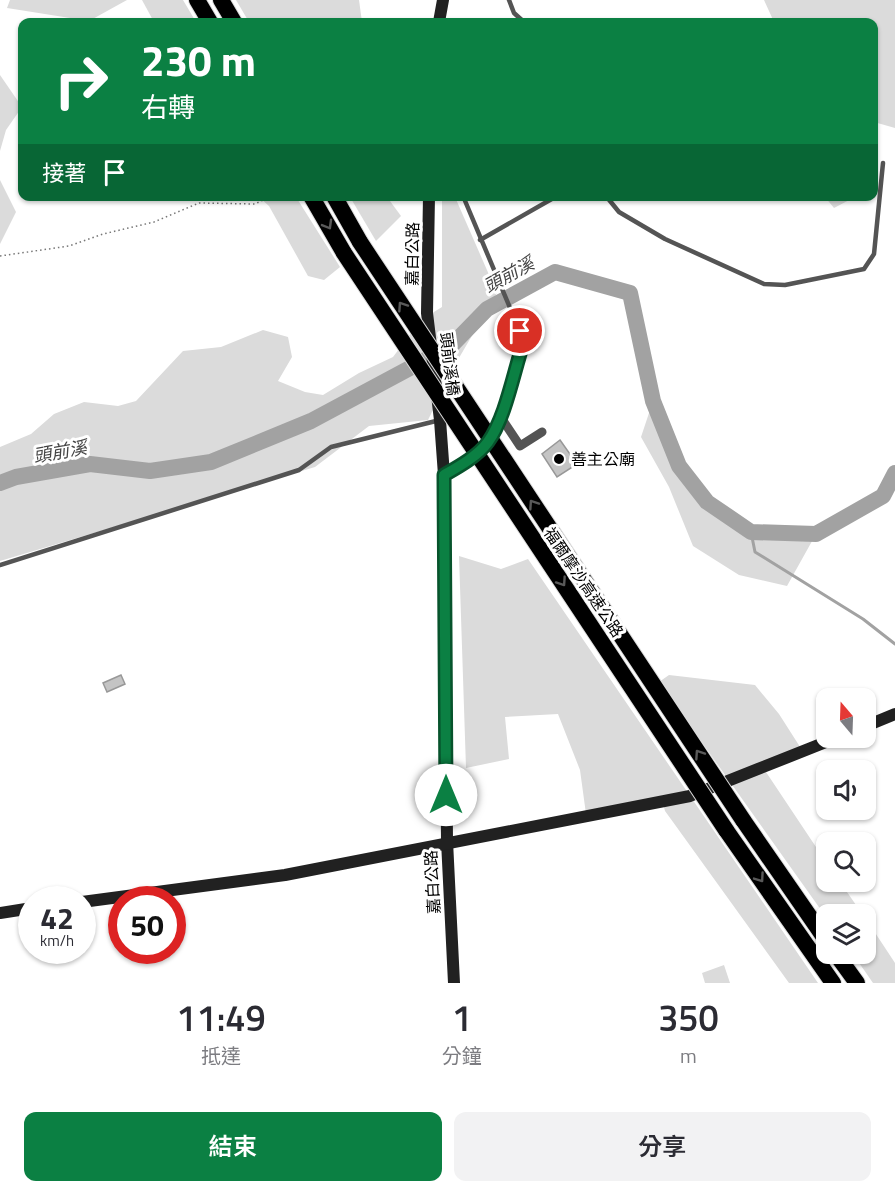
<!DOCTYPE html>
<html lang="zh-TW">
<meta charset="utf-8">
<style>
body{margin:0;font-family:"Titillium Web","Noto Sans TC",sans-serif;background:#f2f2f3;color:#2b2b33;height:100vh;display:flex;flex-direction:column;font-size:22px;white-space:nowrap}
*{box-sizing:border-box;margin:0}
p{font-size:20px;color:#7c7c81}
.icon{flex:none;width:33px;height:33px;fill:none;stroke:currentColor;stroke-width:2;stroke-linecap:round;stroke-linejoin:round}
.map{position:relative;height:983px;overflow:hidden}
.sheet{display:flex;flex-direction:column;background:#fff;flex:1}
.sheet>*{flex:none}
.hud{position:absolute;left:18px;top:18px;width:860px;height:183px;border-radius:12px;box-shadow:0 2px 4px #0004;background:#0b8043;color:#fff;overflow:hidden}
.needle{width:39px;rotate:341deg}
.controls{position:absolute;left:816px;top:688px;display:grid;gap:12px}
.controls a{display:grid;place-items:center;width:60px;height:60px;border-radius:12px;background:#fff;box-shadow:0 2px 4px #0004;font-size:30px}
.speed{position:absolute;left:18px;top:886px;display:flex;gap:12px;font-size:30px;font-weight:700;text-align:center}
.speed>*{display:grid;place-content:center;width:78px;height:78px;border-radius:50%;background:#fff;box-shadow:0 2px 4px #0004;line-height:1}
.speed small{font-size:15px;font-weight:400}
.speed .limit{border:9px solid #d22;background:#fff;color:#111}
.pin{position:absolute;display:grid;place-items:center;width:51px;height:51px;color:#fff;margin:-26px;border:3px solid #fff;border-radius:50%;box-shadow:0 2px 6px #0007}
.me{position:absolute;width:66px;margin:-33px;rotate:0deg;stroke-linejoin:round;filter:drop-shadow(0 0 4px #0008)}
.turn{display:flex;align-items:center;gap:21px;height:126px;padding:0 24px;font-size:27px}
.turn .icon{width:78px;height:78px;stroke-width:2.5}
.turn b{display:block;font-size:42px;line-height:51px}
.then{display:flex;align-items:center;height:57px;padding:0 24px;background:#0003;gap:12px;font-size:22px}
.eta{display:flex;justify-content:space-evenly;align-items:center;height:102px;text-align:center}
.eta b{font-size:36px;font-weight:600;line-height:42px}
.button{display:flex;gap:12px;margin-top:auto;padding:12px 24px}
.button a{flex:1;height:69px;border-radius:12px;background:#0b8043;color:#fff;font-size:24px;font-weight:600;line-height:69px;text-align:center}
.button a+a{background:#f2f2f3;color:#2b2b33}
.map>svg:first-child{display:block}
.green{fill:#dbdbdb}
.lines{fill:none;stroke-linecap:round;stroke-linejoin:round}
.stream{stroke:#a2a2a2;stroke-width:3}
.river{stroke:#a2a2a2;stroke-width:16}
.building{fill:#c4c4c4;stroke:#989898;stroke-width:1.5}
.highway-casing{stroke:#dbdbdb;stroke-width:18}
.path{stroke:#767676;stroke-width:1.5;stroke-dasharray:1.5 3;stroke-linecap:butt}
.lane{stroke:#545454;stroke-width:4.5}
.street{stroke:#545454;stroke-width:9}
.secondary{stroke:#212121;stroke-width:12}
.highway{stroke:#000;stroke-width:16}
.highway-bridge-casing{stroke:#dbdbdb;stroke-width:18;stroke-linecap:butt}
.highway-bridge{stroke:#000;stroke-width:16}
.oneway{stroke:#595959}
.route-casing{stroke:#07532c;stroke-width:15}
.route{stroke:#0b8043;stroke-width:10}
.poi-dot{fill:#000;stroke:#fff;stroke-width:2}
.labels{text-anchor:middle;stroke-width:6;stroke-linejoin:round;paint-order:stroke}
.street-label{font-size:16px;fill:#000;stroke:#fff}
.poi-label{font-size:16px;fill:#000;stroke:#fff;text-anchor:start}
.water-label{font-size:18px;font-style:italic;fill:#434343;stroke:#fff}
</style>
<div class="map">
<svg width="895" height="983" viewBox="0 0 895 983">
<rect width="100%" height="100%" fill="#fff"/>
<g class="green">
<polygon points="10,0 127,0 89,21 7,8"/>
<polygon points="142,0 183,0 196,22 154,22"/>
<polygon points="236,0 359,0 362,22 249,22"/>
<polygon points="764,0 895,0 895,128 874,122 873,137 873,22 774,22"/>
<polygon points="0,75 22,107 6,130 0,151"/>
<polygon points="0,180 16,212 0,244"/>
<polygon points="259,197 296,197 340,267 324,280 308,276 269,206"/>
<polygon points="350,197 387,197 401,216 376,241"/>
<polygon points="442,197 455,197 497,293 456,363 428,420 369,426 315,467 0,561 0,447 31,434 54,414 84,402 118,406 136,401 183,351 221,347 263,330 288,337 292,357 278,381 305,392 323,395 359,373 393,357 421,320 442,307"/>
<polygon points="825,197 855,197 834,208"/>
<polygon points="653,401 679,466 707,502 751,532 816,534 787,586 739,575 693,546 669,487 641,437"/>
<polygon points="459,556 501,569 528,559 818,983 789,983 673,822 665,811 662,799 586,814 580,770 558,714 505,717 509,759 466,768"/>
<polygon points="669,675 755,685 779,714 802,750 762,766 826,862 826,882 840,882 863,915 826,917 659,682"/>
<polygon points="866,919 895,963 895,983 873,983 853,954 866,954"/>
<polygon points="724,965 730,983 705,983 702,973"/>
</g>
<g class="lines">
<polyline class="stream" points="751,532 755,552 863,619 895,644"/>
<polyline class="river" points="0,483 16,477 90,464 150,471 211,462 311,421 451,346 487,309 555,272 630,293 653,401 679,466 707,502 751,532 816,534 883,496 895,473"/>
</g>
<g class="building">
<polygon points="560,440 577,464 557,477 542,454"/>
<polygon points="121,675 125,684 107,692 103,683"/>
</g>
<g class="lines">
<defs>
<g id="highway">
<polyline points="197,0 210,22"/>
<polyline points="221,0 234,22"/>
<polyline points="311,196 344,253"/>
<polyline points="334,196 360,242"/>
<polyline points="743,820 826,940"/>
<polyline points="726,830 833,983"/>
<polyline points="836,954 857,983"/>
</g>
</defs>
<use href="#highway" class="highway-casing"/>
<polyline class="path" points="0,256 69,246 103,234 154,222 199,203 255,204 271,196"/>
<g class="lane">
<polyline points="509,0 514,13 524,22"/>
<polyline points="463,196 524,341 492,434"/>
<polyline points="606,196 619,212 665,239 764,284 785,285 864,269 874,254 883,163"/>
<polyline points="480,240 557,196"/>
<polyline points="445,474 473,455"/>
<polyline points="0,565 299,470 331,447 440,420"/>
</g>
<polyline class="street" points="500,416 520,446 542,432"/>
<g class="secondary">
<polyline points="439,22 443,0"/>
<polyline points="429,196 427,313 440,420 444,475 447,841 454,983"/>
<polyline points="866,726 895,714"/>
<polyline points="82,902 285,875 690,796 836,738"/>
<polyline points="0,913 32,908"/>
</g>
<use href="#highway" class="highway"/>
<defs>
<g id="highway-bridge">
<polyline points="360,242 743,820"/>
<polyline points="344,253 726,830"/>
</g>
</defs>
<use href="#highway-bridge" class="highway-bridge-casing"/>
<use href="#highway-bridge" class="highway-bridge"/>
</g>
<defs><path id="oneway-chevron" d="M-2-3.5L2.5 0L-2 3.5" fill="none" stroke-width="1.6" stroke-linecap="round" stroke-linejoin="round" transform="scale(1.5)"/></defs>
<g class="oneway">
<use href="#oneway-chevron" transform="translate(328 225) rotate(60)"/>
<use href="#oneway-chevron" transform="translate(402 306) rotate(-124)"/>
<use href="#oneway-chevron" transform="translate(533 504) rotate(-124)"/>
<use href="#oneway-chevron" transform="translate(562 582) rotate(56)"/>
<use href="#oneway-chevron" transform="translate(699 754) rotate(-124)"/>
<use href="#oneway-chevron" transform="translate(760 878) rotate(55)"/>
</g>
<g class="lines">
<defs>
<path id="route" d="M446,795L444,475C458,467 478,456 488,442C506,417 514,370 524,341L520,331"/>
</defs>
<use href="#route" class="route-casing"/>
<use href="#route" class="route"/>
</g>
<circle class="poi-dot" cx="559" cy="459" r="6"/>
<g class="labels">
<g class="street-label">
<text transform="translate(412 254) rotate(-89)" y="6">嘉白公路</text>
<text transform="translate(450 364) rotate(83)" y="6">頭前溪橋</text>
<text transform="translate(584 582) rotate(56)" y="6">福爾摩沙高速公路</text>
<text transform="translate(432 882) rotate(-93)" y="6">嘉白公路</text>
</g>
<g class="poi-label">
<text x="571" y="465">善主公廟</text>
</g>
<g class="water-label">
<text transform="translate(509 275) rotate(-29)" y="6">頭前溪</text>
<text transform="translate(60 452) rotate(-10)" y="6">頭前溪</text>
</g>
</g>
</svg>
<div class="controls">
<a><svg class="needle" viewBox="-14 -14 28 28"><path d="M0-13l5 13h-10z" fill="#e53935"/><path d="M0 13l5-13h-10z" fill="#7c7c81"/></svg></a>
<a><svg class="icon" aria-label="sound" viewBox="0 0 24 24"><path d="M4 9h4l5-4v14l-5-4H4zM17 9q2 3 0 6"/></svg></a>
<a><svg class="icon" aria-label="search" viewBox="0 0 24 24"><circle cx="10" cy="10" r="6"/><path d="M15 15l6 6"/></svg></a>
<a><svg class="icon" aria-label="layers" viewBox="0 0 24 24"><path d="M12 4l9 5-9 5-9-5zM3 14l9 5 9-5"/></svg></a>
</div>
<div class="speed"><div>42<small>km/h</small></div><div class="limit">50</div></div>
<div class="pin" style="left:520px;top:331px;background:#d93025"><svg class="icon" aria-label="arrive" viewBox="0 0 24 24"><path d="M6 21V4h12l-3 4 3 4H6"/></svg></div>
<svg class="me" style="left:446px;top:795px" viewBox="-20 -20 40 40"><circle r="19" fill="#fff"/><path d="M0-13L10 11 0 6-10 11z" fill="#0b8043"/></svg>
<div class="hud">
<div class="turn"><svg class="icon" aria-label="right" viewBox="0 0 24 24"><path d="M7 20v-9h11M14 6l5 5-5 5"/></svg><div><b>230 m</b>右轉</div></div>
<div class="then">接著<svg class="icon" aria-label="arrive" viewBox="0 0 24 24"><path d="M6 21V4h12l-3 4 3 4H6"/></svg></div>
</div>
</div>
<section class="sheet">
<div class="eta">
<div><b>11:49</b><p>抵達</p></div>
<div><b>1</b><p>分鐘</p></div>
<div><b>350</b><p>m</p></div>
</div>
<div class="button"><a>結束</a><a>分享</a></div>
</section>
